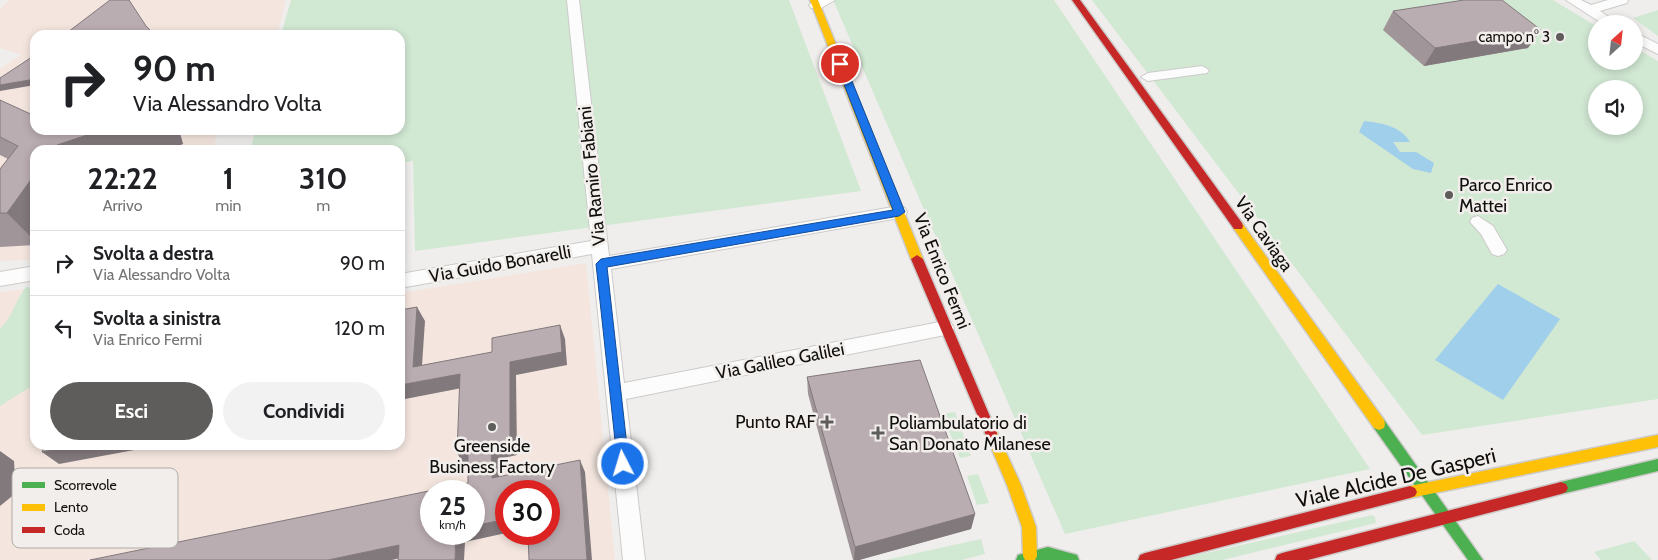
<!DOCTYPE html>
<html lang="it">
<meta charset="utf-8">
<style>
body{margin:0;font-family:Cabin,sans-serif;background:#f2f2f2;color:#202124;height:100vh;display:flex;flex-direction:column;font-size:19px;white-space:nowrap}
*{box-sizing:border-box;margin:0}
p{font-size:16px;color:#757577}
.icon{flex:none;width:28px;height:28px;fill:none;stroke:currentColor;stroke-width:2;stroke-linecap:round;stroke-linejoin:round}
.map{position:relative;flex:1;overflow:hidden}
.side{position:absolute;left:30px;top:145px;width:375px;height:305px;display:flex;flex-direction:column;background:#fff;border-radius:15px;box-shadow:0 2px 8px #0003}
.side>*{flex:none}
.banner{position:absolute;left:30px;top:30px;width:375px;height:105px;border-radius:15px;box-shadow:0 2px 8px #0003;background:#fff;color:#202124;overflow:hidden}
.needle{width:32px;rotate:27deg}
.tools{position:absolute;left:1588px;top:15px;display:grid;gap:10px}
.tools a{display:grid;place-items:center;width:55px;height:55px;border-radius:50%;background:#fff;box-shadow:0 2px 8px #0003;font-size:25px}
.speed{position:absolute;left:420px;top:480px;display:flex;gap:10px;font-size:25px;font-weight:700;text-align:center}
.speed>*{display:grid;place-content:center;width:65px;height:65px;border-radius:50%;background:#fff;box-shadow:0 2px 8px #0003;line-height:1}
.speed small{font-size:12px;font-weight:400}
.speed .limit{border:8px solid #d22;background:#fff;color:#111}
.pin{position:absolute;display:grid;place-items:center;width:42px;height:42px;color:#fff;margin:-21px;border:2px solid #fff;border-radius:50%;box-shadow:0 1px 5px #0007}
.me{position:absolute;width:55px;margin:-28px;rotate:355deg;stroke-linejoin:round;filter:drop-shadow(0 0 4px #0008)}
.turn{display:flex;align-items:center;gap:18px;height:105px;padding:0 20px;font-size:22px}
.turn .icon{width:65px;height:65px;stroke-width:2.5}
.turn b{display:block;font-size:35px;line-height:42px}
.eta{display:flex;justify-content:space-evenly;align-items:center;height:85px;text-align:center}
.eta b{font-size:30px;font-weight:700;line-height:35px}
.primary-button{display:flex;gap:10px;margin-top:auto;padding:10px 20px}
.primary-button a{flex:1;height:58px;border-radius:30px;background:#5e5d5c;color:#fff;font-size:20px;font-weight:700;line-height:58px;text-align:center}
.primary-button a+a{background:#f2f2f2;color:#202124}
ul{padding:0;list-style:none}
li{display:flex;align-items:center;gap:15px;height:65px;padding:0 20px;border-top:1px solid #e0e0e0}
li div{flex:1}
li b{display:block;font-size:19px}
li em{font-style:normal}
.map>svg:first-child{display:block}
.commercial{fill:#f4e6df;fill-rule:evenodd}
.green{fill:#d1e8d3;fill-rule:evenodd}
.water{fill:#a0cfeb}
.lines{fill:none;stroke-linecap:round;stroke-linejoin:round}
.street-casing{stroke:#cccbc9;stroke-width:2}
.fast-casing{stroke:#cccbc9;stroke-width:3}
.slow-casing{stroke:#cccbc9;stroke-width:3}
.jam-casing{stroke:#cccbc9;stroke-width:3}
.street{fill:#fdfcfc;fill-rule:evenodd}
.fast{fill:#4caf50;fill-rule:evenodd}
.slow{fill:#ffc107;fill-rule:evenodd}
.jam{fill:#c62828;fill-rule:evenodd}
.wall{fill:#a09598}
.shaded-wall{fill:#82797c}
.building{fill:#baadb1;stroke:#82797c}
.route{fill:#1a73e8;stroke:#114b97}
.poi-dot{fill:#5e5d5c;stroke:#f1eeeb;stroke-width:2}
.labels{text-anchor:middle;stroke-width:5;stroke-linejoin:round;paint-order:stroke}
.far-poi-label{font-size:15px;fill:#100f0e;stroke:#f1eeeb;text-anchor:end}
.street-label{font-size:18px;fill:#100f0e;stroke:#f1eeeb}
.poi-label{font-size:18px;fill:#100f0e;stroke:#f1eeeb;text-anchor:start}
.near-street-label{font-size:21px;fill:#100f0e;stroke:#f1eeeb}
.key{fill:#f1eeeb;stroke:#aeaba9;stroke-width:1}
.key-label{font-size:14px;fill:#100f0e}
</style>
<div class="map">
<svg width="1658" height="560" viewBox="0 0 1658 560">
<rect width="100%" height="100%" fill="#f0eeec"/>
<g class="commercial">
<polygon points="9,0 286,0 277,35 35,35 35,130 219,130 212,150 35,150 35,260 0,261 0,240 19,206 0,199 0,69 21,55 0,48 0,9"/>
<path d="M586,263L615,560H0V292L35,288V445H400V293ZM431,491H474V534H431ZM506,491H549V534H506Z"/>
</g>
<g class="green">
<polygon points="291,0 789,0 861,191 415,251 413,161 400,163 400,150 250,150 256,130 400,130 400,35 281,35"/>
<polygon points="833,0 1054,0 1370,469 1065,534"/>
<path d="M1092,0H1553L1596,26V61H1634V47L1658,61V399L1422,435ZM1596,89H1634V126H1596Z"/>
<polygon points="1658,10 1658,36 1633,18"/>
<path d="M26,287L35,288V384L0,406V328C12,319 16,299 26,287Z"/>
<polygon points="955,412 971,456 960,458 942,414"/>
<polygon points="978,474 989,503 977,505 967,476"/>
<polygon points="1372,515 1375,517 1376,523 1222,560 1176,560"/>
<polygon points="981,539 985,554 962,560 885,560"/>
<polygon points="1634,541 1652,560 1601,560 1594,552"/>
</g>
<g class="water">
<path d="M1364,121C1381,123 1401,126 1410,142H1393L1400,152H1416L1434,163L1431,173L1413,169L1359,132Z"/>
<polygon points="1498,284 1560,319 1503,400 1435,360"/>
</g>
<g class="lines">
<defs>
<g id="street">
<polygon points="567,0 579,0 609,256 899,206 905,208 907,212 905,216 899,218 611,269 624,383 945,321 951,323 954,328 951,333 945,335 626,399 645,560 623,560 592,254 400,288 400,274 591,241"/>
<polygon points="817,0 835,0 821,8 811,8 809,5"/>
<polygon points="1566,0 1581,0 1591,5 1608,0 1628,0 1627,3 1600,11 1619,24 1603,24"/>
<polygon points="1634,32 1658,44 1658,54 1634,42"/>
<polygon points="1202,66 1209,70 1207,73 1148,81 1141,77 1148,73"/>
<polygon points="1478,216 1493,226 1507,250 1504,254 1498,256 1492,254 1481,234 1470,222 1472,218"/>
<polygon points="35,266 35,280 0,286 0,272"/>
</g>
<g id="fast">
<polygon points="1379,418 1384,420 1483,560 1468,560 1374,428 1373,424 1374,420"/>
<polygon points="1658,459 1658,471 1561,494 1556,492 1554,488 1556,484 1561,482"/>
<polygon points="1048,547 1077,555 1079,560 1016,560 1018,555"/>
</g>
<g id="slow">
<polygon points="810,0 818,0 923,259 921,262 917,263 911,259"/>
<polygon points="1238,222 1242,223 1384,420 1385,424 1384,428 1379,430 1374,428 1234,229 1233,226"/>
<polygon points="991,427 996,429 997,433 1021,485 1036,527 1037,556 1035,560 1025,560 1023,556 1022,527 1007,485 985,433 986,429"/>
<polygon points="1658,435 1658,447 1410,498 1405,496 1403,492 1405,488 1410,486"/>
</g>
<g id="jam">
<polygon points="1072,0 1080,0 1242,223 1243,226 1242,229 1234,229"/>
<polygon points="917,255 923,259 997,433 996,437 991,439 986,437 985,433 911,259"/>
<polygon points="1561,482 1566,484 1568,488 1566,492 1561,494 1308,560 1275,560 1277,555 1282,553"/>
<polygon points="1410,486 1415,488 1417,492 1415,496 1410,498 1171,560 1138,560 1140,555 1145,553"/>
</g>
</defs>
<use href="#street" class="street-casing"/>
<use href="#fast" class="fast-casing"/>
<use href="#slow" class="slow-casing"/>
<use href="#jam" class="jam-casing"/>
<use href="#street" class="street"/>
<use href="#fast" class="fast"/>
<use href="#slow" class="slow"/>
<use href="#jam" class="jam"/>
</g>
<g class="wall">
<polygon points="1393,11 1528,48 1424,66 1383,30"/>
<polygon points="0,100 35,130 179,130 183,144 35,174 35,245 0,247 0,169 8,159 0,155"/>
<polygon points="807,377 975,514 971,529 859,560 853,560 808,394"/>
</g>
<g class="shaded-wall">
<polygon points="1541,30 1528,48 1424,66 1435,48"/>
<polygon points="35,79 35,85 0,91 0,85"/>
<polygon points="102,130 179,130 183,144 166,150 53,150 57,145"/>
<polygon points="35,174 35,241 7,213"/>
<polygon points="417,307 425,321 421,380 413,367"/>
<polygon points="560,325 565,339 567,365 516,375 517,455 499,459 499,491 492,478 491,446 510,362"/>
<polygon points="460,374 467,387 400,400 400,385"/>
<polygon points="78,445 161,445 59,464 42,452"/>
<polygon points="0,451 14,461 16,493 0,506"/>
<polygon points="468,451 476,464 465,466 457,453"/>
<polygon points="580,460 585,472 592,560 587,560"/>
<polygon points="975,514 971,529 859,560 854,560 855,547"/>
<polygon points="506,519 506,533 465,542 464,560 455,560 456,534 474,534 474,526"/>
<polygon points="399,545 409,556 392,560 328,560"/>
</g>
<g class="building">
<polygon points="110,0 129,0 146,26 155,35 64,35"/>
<polygon points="1464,0 1502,0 1541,30 1435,48 1393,11"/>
<polygon points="35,55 35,79 0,85 0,78"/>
<polygon points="0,100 35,116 35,130 102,130 57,145 53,150 35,150 35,174 7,213 0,213 0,169 18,146 0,137"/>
<polygon points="417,307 413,367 492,352 492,338 560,325 562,352 510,362 510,443 491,446 492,478 580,460 587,560 529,560 528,534 549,534 549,491 506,491 506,519 474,526 474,491 431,491 431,534 456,534 455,560 398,560 399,545 328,560 90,560 468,483 468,451 457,453 460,374 400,385 400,310"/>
<polygon points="920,360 975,514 855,547 807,377"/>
<polygon points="45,445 78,445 42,452"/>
</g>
<polygon class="route" points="840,61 845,64 905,212 899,216 607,267 629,464 627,468 623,470 618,468 596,264 601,259 893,210 836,64"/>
<g class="poi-dot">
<circle cx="1560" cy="37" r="5"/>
<circle cx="1449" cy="195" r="5"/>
<path d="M824.5 414.5h5v5h5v5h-5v5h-5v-5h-5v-5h5z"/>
<circle cx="492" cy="427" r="5"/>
<path d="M875.5 425.5h5v5h5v5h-5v5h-5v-5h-5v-5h5z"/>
</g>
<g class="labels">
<g class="far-poi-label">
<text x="1550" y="42">campo n° 3</text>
</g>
<g class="street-label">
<text transform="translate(592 176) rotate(-96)" y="6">Via Ramiro Fabiani</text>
<text transform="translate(1264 234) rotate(55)" y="6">Via Caviaga</text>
<text transform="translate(500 264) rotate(-10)" y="6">Via Guido Bonarelli</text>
<text transform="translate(942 271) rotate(68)" y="6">Via Enrico Fermi</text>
<text transform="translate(780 361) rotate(-11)" y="6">Via Galileo Galilei</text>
</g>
<g class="poi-label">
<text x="1459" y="191">Parco Enrico<tspan x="1459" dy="21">Mattei</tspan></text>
<text x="816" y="428" text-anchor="end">Punto RAF</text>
<text x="889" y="429">Poliambulatorio di<tspan x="889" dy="21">San Donato Milanese</tspan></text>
<text x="492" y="452" text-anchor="middle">Greenside<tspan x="492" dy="21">Business Factory</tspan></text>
</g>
<g class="near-street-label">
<text transform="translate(1396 478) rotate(-13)" y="7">Viale Alcide De Gasperi</text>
</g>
</g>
<rect x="12" y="468" width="166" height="80" rx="8" class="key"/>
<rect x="22" y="482" width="23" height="6" fill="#4caf50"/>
<rect x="22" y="504" width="23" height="7" fill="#ffc107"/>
<rect x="22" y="527" width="23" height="6" fill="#c62828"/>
<g class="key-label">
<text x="54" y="490">Scorrevole</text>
<text x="54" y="512">Lento</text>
<text x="54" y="535">Coda</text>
</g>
</svg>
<div class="tools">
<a><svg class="needle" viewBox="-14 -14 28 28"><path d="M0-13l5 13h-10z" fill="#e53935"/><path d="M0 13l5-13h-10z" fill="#757577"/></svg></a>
<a><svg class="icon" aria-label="sound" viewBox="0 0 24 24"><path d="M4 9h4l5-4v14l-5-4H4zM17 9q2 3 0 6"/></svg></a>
</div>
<div class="speed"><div>25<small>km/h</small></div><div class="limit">30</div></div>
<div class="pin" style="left:840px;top:64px;background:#d93025"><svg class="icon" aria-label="arrive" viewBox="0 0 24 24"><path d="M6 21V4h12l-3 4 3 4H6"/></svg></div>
<svg class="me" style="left:623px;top:464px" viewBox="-20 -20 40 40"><circle r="17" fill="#1a73e8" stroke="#fff" stroke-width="3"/><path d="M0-11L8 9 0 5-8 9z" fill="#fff"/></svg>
<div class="banner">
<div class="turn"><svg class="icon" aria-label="right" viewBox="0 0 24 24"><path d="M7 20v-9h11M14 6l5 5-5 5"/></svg><div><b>90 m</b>Via Alessandro Volta</div></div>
</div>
<section class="side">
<div class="eta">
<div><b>22:22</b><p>Arrivo</p></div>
<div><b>1</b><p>min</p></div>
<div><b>310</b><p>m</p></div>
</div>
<ul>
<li><svg class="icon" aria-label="right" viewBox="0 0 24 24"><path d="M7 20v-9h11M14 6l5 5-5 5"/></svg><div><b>Svolta a destra</b><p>Via Alessandro Volta</p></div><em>90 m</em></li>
<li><svg class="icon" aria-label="left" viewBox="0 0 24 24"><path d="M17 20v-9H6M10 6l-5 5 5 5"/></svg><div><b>Svolta a sinistra</b><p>Via Enrico Fermi</p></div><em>120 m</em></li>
</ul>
<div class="primary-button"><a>Esci</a><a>Condividi</a></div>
</section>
</div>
